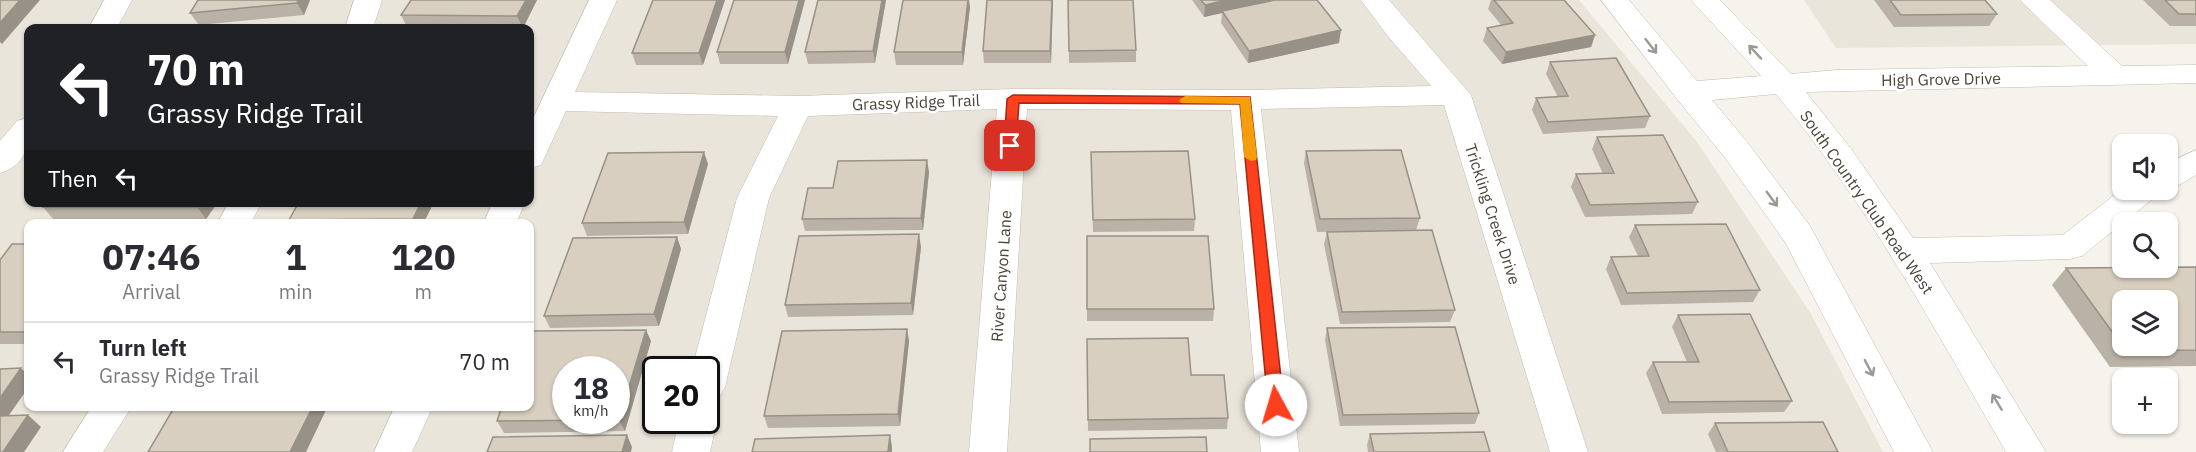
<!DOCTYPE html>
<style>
body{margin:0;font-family:"IBM Plex Sans",sans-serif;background:#f7f7f7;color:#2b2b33;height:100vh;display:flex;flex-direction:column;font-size:22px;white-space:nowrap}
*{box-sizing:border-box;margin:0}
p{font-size:20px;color:#7c7c81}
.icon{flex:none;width:33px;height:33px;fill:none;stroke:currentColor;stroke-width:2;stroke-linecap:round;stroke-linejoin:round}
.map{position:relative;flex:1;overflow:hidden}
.details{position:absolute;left:24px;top:219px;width:510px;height:192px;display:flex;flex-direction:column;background:#fff;border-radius:12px;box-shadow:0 2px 4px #0004}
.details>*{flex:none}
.banner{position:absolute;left:24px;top:24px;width:510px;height:183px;border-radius:12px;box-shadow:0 2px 4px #0004;background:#202124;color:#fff;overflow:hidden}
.buttons{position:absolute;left:2112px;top:134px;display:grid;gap:12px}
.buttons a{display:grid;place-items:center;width:66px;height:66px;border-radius:12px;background:#fff;box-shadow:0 2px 4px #0004;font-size:30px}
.speed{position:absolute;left:552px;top:356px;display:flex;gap:12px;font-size:30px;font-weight:700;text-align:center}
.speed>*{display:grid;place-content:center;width:78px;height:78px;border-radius:50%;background:#fff;box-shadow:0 2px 4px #0004;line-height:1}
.speed small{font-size:15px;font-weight:400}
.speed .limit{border:3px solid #111;border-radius:9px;background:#fff;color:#111}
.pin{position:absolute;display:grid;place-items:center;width:51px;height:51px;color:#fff;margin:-26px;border-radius:12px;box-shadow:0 3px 9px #0006}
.me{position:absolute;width:66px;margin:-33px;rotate:354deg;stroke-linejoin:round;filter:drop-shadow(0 0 4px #0008)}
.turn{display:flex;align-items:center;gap:21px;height:126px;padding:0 24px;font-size:27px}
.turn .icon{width:78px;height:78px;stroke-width:2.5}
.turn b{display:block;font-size:42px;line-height:51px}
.then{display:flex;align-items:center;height:57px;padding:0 24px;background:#0003;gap:12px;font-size:22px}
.eta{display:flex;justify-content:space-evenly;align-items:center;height:102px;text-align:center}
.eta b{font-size:36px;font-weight:700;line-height:42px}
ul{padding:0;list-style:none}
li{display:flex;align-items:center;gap:18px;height:78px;padding:0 24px;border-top:2px solid #e1e1e2}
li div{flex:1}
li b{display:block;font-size:22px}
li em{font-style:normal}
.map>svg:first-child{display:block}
.residential{fill:#eae5da;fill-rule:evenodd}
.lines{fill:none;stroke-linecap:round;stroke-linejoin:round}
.minor-casing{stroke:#c2bbae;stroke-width:1}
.minor{fill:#fff;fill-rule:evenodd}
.wall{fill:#bab2a6}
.shaded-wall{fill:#979187}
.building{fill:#d8cfc1;stroke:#979187;stroke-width:1.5;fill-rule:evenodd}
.oneway{stroke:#9c9892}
.route{fill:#fc3f1d;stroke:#a42913;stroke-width:1.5}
.slow{fill:#f59e0b}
.labels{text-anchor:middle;stroke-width:5;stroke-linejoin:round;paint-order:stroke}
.street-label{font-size:16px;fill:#4b4439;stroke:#fff}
</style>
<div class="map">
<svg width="2196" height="452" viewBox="0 0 2196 452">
<rect width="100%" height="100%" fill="#f6f3ec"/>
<g class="residential">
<path d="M0,0H1579L1697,142L1811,314L1883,452H0ZM28,28H530V202H28ZM28,224H530V406H28ZM566,369H616V420H566ZM656,369H706V420H656Z"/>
<polygon points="1804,0 2196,0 2196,44 1836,48"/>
</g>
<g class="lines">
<defs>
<g id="minor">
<polygon points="104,0 132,0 117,28 89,28"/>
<polygon points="354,0 382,0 373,28 345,28"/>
<polygon points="589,0 617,0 575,92 798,96 1013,89 1245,90 1431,86 1387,35 1361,0 1389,0 1471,95 1588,452 1550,452 1444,105 1261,109 1299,452 1261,452 1231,110 1027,109 1007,452 969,452 997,109 808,116 769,198 725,387 719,398 706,402 706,369 692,369 737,198 778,116 566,111 541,165 530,168 530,125"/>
<path d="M1601,0H1629L1697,81L1761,76L1691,0H1720L1791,74L1836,70L2088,66L2020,0H2050L2122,66L2196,65V83L1806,92L1852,150L1913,238L2063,235L2122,189H2160L2155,197L2082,256L2070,259L1930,263L2046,452H2006C1935,330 1867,203 1776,94L1712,100L1748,143L1810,226L1933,452H1894L1785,242L1726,159L1677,99Z"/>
<path d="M28,118C31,142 27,165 0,173V141L17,121Z"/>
<polygon points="2196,150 2196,175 2179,185 2168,188 2168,163"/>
<polygon points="229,202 262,202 250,224 217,224"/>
<polygon points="493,202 525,202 516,224 483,224"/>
<polygon points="92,406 132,406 103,452 63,452"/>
<polygon points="395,406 433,406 412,452 374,452"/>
<polygon points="706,407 711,409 717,420 710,452 672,452 679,420 706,420"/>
</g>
</defs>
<use href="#minor" class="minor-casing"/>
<use href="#minor" class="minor"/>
</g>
<g class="wall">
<polygon points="198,0 310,0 304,15 199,25 190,13"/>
<polygon points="537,0 523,28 390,28 407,27 401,15"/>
<polygon points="725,0 703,65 636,65 632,53"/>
<polygon points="734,0 805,0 788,64 720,64 717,52"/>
<polygon points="818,0 886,0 875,63 808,64 805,52"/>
<polygon points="1053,0 1051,63 984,63 983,51"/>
<polygon points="1068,0 1136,50 1136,62 1069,63"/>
<polygon points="1192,0 1317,0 1339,43 1248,63 1221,23 1222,13 1204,17"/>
<polygon points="1491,0 1564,0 1595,35 1591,47 1502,64 1483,41 1487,28 1502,26 1488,9"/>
<polygon points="1874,0 1985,0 1997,14 1989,26 1894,27"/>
<polygon points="2143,0 2196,0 2196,26 2170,26"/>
<polygon points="970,7 963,65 896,65 894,52"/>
<polygon points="1550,62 1650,116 1645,128 1543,134 1532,110 1536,98 1558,97 1546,74"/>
<polygon points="1597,137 1698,202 1692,214 1585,217 1571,187 1576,174 1603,174 1592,149"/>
<polygon points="1306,151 1420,218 1416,230 1317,232 1304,163"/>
<polygon points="1091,152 1195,219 1194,231 1093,232"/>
<polygon points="708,164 688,234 587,236 582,223"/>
<polygon points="929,172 923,230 805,231 802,219 833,188"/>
<polygon points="47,202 218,202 206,219 54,220 43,207"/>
<polygon points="434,202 423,224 291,224 289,220"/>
<polygon points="1635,225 1760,290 1753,302 1621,305 1606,269 1611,257 1638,256 1629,237"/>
<polygon points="1327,232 1455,310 1450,322 1340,324 1324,244"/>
<polygon points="1087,236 1214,309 1213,321 1087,321"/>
<polygon points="677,237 681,249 659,326 550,328 544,316"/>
<polygon points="28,244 28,344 0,344 0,260"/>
<polygon points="921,247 913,315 788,317 785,305"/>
<polygon points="2196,267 2196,366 2110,367 2052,285 2066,268"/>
<polygon points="1678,315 1792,401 1784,412 1662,414 1646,373 1653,362 1687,362 1672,327"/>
<polygon points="1327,328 1479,413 1475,424 1340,426 1325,340"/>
<polygon points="907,329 909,341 900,426 768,428 764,416"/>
<polygon points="1087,339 1191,375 1228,418 1227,429 1088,431"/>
<polygon points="651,341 625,431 504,433 497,421"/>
<polygon points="1715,423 1838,452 1716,452 1708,434"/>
<polygon points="1370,434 1490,452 1368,452 1367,445"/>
</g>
<g class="shaded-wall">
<polygon points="20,0 40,0 2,44 0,42 0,23"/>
<polygon points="298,0 310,0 304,15 297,3"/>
<polygon points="526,0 537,0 523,28 517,16"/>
<polygon points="717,0 725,0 703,65 699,53"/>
<polygon points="799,0 805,0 788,64 785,52"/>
<polygon points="882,0 886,0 875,63 873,51"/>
<polygon points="968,0 969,0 970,7 963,65 962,52"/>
<polygon points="1052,0 1053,0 1051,63 1050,51"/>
<polygon points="1227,0 1276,0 1222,11 1222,13 1204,17 1205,5"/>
<polygon points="1341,30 1339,43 1248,63 1249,51"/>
<polygon points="1595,35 1591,47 1502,64 1506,52"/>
<polygon points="704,152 708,164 688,234 684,222"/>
<polygon points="927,160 929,172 923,230 921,218"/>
<polygon points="200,202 218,202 206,219 197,207"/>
<polygon points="421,202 434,202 423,224 415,224 413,219"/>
<polygon points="919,234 921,247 913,315 911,303"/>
<polygon points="677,237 681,249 659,326 654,314"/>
<polygon points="907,329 909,341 900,426 898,414"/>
<polygon points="646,330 651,341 625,431 619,420"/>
<polygon points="21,368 28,375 28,388 0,428 0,398"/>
<polygon points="313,406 326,406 327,408 306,452 290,452"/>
<polygon points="28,415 41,427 24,452 3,452"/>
<polygon points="627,435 632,447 631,452 622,452"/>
<polygon points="890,435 892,447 892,452 888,452"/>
</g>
<g class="building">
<polygon points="0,0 20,0 0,23"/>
<polygon points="198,0 298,0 297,3 190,13"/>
<polygon points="411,0 526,0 517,16 401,15"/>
<polygon points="653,0 717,0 699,53 632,53"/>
<polygon points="734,0 799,0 785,52 717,52"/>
<polygon points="818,0 882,0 873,51 805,52"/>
<polygon points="903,0 968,0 962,52 894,52"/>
<polygon points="987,0 1052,0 1050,51 983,51"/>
<polygon points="1068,0 1133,0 1136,50 1069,51"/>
<polygon points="1201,0 1227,0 1205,5"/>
<polygon points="1275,0 1317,0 1341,30 1249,51 1222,11"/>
<polygon points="1494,0 1564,0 1595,35 1506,52 1487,28 1513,23"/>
<polygon points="1890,0 1985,0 1997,14 1901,15"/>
<polygon points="2165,0 2196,0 2196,14 2179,14"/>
<polygon points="1616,58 1650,116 1548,122 1536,98 1568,96 1550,62"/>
<polygon points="1663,135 1698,202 1590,205 1576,174 1614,173 1597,137"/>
<polygon points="1401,150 1420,218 1320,219 1306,151"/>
<polygon points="1188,151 1195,219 1093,220 1091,152"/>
<polygon points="704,152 684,222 582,223 608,153"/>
<polygon points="927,160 921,218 802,219 808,188 833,188 838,161"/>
<polygon points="47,202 200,202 197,207 43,207"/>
<polygon points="299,202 421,202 413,219 289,220"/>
<polygon points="1726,224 1760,290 1627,293 1611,257 1649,256 1635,225"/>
<polygon points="1432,230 1455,310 1342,312 1327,232"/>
<polygon points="919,234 911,303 785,305 799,236"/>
<polygon points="1087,236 1208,236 1214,309 1087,309"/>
<polygon points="677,237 654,314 544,316 573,238"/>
<polygon points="12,244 28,244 28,332 0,332 0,260"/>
<path d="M2196,267V350L2126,351L2066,268ZM2122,300H2168V345H2122Z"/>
<polygon points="1750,314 1792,401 1669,402 1653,362 1699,362 1678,315"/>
<polygon points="1455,327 1479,413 1343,415 1327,328"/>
<polygon points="907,329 898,414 764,416 782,331"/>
<polygon points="646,330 619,420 616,420 616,369 566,369 566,420 596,420 497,421 502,406 530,406 530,335 531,331"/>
<polygon points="1188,338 1191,375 1224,375 1228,418 1088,420 1087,339"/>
<polygon points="21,368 0,398 0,369"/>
<polygon points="175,406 313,406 290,452 148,452"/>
<polygon points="28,415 3,452 0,452 0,416"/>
<polygon points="1823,422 1838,452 1728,452 1715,423"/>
<polygon points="1484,432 1490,452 1374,452 1370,434"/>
<polygon points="627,435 622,452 487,452 493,437"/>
<polygon points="890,435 888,452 752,452 755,439"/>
<polygon points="1206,437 1207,452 1090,452 1090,439"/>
</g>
<defs><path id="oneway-shaft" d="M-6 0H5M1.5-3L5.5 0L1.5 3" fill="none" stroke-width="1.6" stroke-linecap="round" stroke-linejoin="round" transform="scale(1.5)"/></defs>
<g class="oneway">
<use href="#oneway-shaft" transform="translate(1651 46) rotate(52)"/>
<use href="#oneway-shaft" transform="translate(1755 52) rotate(-133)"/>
<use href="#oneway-shaft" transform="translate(1772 199) rotate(54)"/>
<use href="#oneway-shaft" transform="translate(1869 368) rotate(62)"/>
<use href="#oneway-shaft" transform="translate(1997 402) rotate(-121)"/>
</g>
<polygon class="route" points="1013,95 1250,97 1284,405 1281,410 1276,412 1270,410 1268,405 1240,104 1019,103 1016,146 1010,151 1004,146 1007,99"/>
<polygon class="slow" points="1185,96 1250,97 1257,157 1256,160 1251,161 1244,157 1240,104 1181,103 1179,100"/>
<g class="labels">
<g class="street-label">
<text transform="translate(1941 79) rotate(-1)" y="6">High Grove Drive</text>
<text transform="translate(916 102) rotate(-2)" y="6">Grassy Ridge Trail</text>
<text transform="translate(1867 202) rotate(55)" y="6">South Country Club Road West</text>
<text transform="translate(1493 214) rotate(72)" y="6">Trickling Creek Drive</text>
<text transform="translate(1001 276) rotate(-86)" y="6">River Canyon Lane</text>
</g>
</g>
</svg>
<div class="buttons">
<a><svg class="icon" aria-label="sound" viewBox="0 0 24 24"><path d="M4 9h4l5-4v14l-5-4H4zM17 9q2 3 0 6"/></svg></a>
<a><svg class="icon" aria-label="search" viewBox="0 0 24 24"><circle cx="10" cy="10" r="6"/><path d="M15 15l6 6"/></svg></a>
<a><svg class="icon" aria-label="layers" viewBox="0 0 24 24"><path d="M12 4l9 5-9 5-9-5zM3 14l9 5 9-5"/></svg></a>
<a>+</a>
</div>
<div class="speed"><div>18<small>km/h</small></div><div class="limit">20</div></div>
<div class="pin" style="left:1010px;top:146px;background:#d93025"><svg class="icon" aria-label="arrive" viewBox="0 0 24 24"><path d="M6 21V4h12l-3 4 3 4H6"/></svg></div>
<svg class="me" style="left:1276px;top:405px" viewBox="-20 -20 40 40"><circle r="19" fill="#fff"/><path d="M0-13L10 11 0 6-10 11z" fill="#fc3f1d"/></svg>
<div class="banner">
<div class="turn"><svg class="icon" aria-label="left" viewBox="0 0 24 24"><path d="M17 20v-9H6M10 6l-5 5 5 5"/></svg><div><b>70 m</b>Grassy Ridge Trail</div></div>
<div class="then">Then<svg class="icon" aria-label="left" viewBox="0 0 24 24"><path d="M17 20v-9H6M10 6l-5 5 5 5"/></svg></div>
</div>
<section class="details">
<div class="eta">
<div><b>07:46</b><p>Arrival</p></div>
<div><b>1</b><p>min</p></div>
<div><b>120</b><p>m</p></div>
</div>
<ul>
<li><svg class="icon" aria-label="left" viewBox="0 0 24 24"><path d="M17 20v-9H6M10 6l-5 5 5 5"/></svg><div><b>Turn left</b><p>Grassy Ridge Trail</p></div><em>70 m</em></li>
</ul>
</section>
</div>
